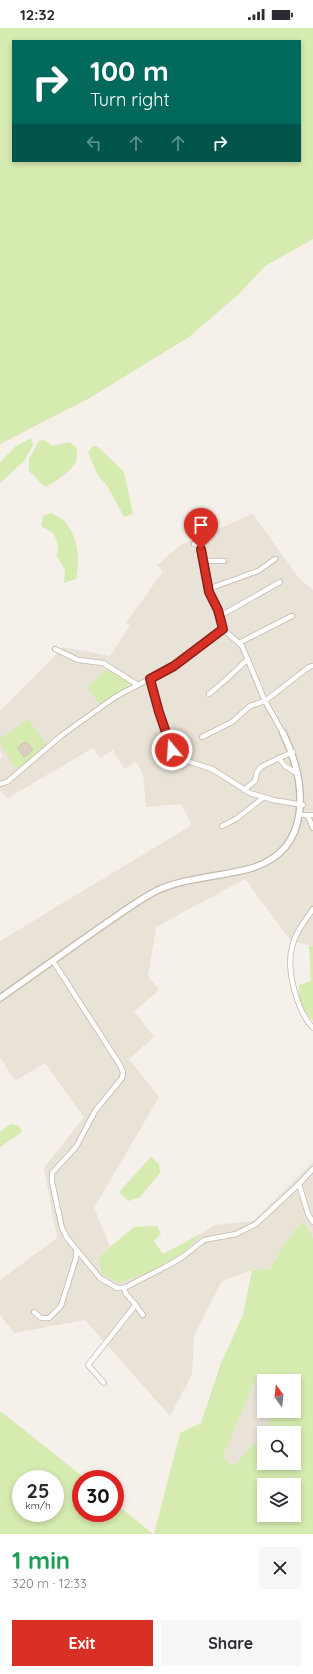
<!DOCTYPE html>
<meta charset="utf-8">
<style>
body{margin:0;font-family:Quicksand,sans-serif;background:#f7f7f7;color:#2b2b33;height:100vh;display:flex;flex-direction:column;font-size:15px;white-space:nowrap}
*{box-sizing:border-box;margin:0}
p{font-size:13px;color:#7c7c81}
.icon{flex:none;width:22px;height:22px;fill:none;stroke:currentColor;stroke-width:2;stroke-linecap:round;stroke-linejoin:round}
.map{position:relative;height:1506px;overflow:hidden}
.sheet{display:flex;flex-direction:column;background:#fff;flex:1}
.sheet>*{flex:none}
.guide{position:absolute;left:12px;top:12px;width:289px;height:122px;border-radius:0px;box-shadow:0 2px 6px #0003;background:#00695c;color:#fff;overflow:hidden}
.needle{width:26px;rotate:345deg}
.buttons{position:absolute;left:257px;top:1346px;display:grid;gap:8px}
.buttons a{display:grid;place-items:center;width:44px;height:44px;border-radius:0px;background:#fff;box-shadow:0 2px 6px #0003;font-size:20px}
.speed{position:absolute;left:12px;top:1442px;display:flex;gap:8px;font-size:20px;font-weight:700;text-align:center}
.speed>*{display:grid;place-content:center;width:52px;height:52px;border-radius:50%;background:#fff;box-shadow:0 2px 6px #0003;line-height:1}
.speed small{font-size:10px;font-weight:400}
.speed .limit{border:6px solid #d22;background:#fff;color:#111}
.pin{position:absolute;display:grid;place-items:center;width:34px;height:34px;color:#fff;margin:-41px -17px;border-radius:50% 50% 50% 0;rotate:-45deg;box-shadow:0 0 4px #0007}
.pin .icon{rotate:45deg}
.me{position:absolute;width:44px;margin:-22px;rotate:342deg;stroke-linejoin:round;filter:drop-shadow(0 0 3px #0008)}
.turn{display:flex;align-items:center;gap:14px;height:84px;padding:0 12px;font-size:18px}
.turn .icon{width:52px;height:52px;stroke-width:2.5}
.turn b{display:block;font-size:28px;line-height:34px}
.lanes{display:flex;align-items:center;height:38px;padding:0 12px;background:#0003;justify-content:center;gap:20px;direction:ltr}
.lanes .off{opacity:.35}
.round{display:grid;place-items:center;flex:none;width:42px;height:42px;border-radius:0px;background:#f7f7f7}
.summary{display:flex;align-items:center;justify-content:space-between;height:68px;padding:0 12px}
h1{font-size:24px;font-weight:800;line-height:30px;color:#1e9e55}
.cta{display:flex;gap:8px;margin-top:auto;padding:8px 12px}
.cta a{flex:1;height:46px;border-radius:0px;background:#d93025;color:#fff;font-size:16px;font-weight:800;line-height:46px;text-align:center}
.cta a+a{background:#f7f7f7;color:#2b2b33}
.status{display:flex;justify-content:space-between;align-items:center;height:28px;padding:0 20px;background:#fff;direction:ltr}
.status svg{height:11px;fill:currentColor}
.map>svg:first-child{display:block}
.residential{fill:#e9e2d7}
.green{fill:#d6ebb0;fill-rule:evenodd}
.building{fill:#dacec1;stroke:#d3c2b1}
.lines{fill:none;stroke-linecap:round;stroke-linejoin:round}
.minor-casing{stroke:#c1b7ab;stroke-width:6}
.tertiary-casing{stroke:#c1b7ab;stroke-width:8}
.minor{stroke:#fff;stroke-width:4.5}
.tertiary{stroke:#fff;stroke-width:5.5}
.route-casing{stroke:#8d1f18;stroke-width:10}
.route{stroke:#d93025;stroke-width:7}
</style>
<div class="status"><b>12:32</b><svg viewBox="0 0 49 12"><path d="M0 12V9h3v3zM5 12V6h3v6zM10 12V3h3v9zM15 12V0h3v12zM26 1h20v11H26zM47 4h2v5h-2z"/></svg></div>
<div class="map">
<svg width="313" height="1506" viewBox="0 0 313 1506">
<rect width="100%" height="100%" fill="#f5f0e9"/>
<g class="residential">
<polygon points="253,486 299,550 313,562 313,918 291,913 245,851 156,899 148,948 159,962 134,983 154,1009 129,1031 159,1069 94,1180 110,1218 99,1228 157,1241 184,1224 202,1205 214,1197 253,1193 313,1134 313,1210 303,1194 284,1216 270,1241 252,1242 222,1253 194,1308 192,1346 170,1388 85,1292 14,1305 0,1287 0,1252 57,1210 44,1140 84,1089 45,1035 15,1053 0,1029 0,913 192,797 181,776 146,779 143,745 136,734 124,741 113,722 100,730 93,720 8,770 0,763 0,730 3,728 0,722 0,683 63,619 110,628 130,598 126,595 163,543 157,537 182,516"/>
<polygon points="256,1350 264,1353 264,1383 271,1383 267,1405 264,1405 264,1413 252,1417 234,1438 223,1429"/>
</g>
<g class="green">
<path d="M0,0H313V211L265,238L239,266L189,309L88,371L0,416ZM13,13H300V133H13Z"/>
<polygon points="31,410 33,417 24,433 0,455 0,434 16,418"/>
<path d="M44,412L52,418L70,414L77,420C77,426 78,432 74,437C68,445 54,455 45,459L29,443V431L39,413Z"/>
<polygon points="93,418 97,418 124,444 133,486 124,489 108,459 97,446 88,424"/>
<path d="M51,485C55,488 62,490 65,494C78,509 81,532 76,551L64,555L65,542L57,528L58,517L54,506L41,498L43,488Z"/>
<polygon points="106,642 128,654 130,658 100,676 87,660"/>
<polygon points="28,691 45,714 46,718 20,739 15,740 0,714 0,711"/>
<path d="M309,918H313V993C303,983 298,971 299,957L311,953Z"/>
<polygon points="11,1096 19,1098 22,1104 0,1119 0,1104"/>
<polygon points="151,1129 159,1136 160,1145 139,1170 128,1173 119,1164"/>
<path d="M303,1193L313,1210V1506H154L180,1405L201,1395L221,1335L243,1287L252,1242L270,1241L284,1216ZM256,1350L264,1353H294V1383H271L267,1405H294V1435H264V1413L252,1417L234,1438L223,1429ZM264,1457H294V1487H264Z"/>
<polygon points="157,1198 161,1206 154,1213 163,1226 202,1205 184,1224 157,1241 119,1255 102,1246 99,1228 134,1199"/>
<path d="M0,1383L86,1451H81V1485H115V1475L153,1506H0ZM21,1451H55V1485H21Z"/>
</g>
<polygon class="building" points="27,714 33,722 24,729 18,721 21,716"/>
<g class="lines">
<defs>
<g id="minor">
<polyline points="194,516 200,518 201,521 209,564 218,582 223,601 242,618 265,673 283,705"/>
<polyline points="205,533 224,533"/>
<polyline points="208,561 258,543 275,531"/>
<polyline points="220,588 280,554"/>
<polyline points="239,615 292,588"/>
<polyline points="55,621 78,632 103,635 138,657"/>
<polyline points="150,651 159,684 172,722 181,731 212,741 250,765 273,772 303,777"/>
<path d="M209,666C223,655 235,643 248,631"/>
<polyline points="202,709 232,694 250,678 265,673 309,639 313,638"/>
<polyline points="293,724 279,730 285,738 298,746"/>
<polyline points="0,756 7,754 62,707 115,669 174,638 223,601"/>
<polyline points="244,762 255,753 257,744 261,739 279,730"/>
<polyline points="303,787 313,787"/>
<polyline points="308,788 313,800"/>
<polyline points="222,798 236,791 264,769"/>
<path d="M313,881C305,893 295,905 292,919C286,942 297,983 313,1000"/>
<polyline points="53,933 120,1037 123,1044 122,1050 95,1083 76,1119 52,1145 52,1154 62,1200 67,1210 100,1250 117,1260 124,1260 165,1239 181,1230 204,1212 236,1206 256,1196 299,1156 308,1186 313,1194"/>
<polyline points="299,1156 313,1141"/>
<polyline points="135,1276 143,1287"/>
<polyline points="34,1284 41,1290 49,1290 61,1278 76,1230 76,1224"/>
<polyline points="104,1355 88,1337 134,1279 135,1276 126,1266 124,1260"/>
</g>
<path id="tertiary" d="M0,970C34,946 68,922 102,898C120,886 138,872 158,862C187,849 221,849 252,840C313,821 307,755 283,705"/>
</defs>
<use href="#minor" class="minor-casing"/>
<use href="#tertiary" class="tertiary-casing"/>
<use href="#minor" class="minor"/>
<use href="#tertiary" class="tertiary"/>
</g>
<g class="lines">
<defs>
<polyline id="route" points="172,722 159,684 150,651 174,638 223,601 218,582 209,564 201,521"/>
</defs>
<use href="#route" class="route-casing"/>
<use href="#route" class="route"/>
</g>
</svg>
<div class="buttons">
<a><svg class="needle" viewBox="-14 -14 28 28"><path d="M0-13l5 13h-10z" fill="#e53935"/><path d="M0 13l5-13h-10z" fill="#7c7c81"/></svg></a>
<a><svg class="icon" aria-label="search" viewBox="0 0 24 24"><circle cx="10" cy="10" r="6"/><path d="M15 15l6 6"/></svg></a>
<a><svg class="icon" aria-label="layers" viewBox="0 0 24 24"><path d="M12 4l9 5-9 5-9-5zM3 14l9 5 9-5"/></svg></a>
</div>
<div class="speed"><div>25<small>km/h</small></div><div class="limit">30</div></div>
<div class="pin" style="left:201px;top:521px;background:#d93025"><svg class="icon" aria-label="arrive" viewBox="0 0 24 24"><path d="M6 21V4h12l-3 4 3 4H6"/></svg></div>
<svg class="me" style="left:172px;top:722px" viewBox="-20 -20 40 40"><circle r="17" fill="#d93025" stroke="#fff" stroke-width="3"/><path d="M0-11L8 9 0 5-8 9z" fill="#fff"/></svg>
<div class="guide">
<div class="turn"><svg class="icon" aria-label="right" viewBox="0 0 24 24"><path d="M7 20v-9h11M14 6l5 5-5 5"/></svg><div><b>100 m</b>Turn right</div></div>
<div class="lanes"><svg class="icon off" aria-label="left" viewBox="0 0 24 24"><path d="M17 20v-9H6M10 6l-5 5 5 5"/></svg><svg class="icon off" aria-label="ahead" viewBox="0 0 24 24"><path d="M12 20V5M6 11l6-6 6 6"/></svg><svg class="icon off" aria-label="ahead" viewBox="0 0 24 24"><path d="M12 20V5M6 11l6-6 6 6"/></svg><svg class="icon" aria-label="right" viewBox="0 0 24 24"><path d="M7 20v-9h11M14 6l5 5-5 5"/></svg></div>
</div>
</div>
<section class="sheet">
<div class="summary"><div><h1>1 min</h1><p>320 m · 12:33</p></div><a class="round"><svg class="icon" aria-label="close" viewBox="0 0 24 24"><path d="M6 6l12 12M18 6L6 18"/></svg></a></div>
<div class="cta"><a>Exit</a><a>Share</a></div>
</section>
